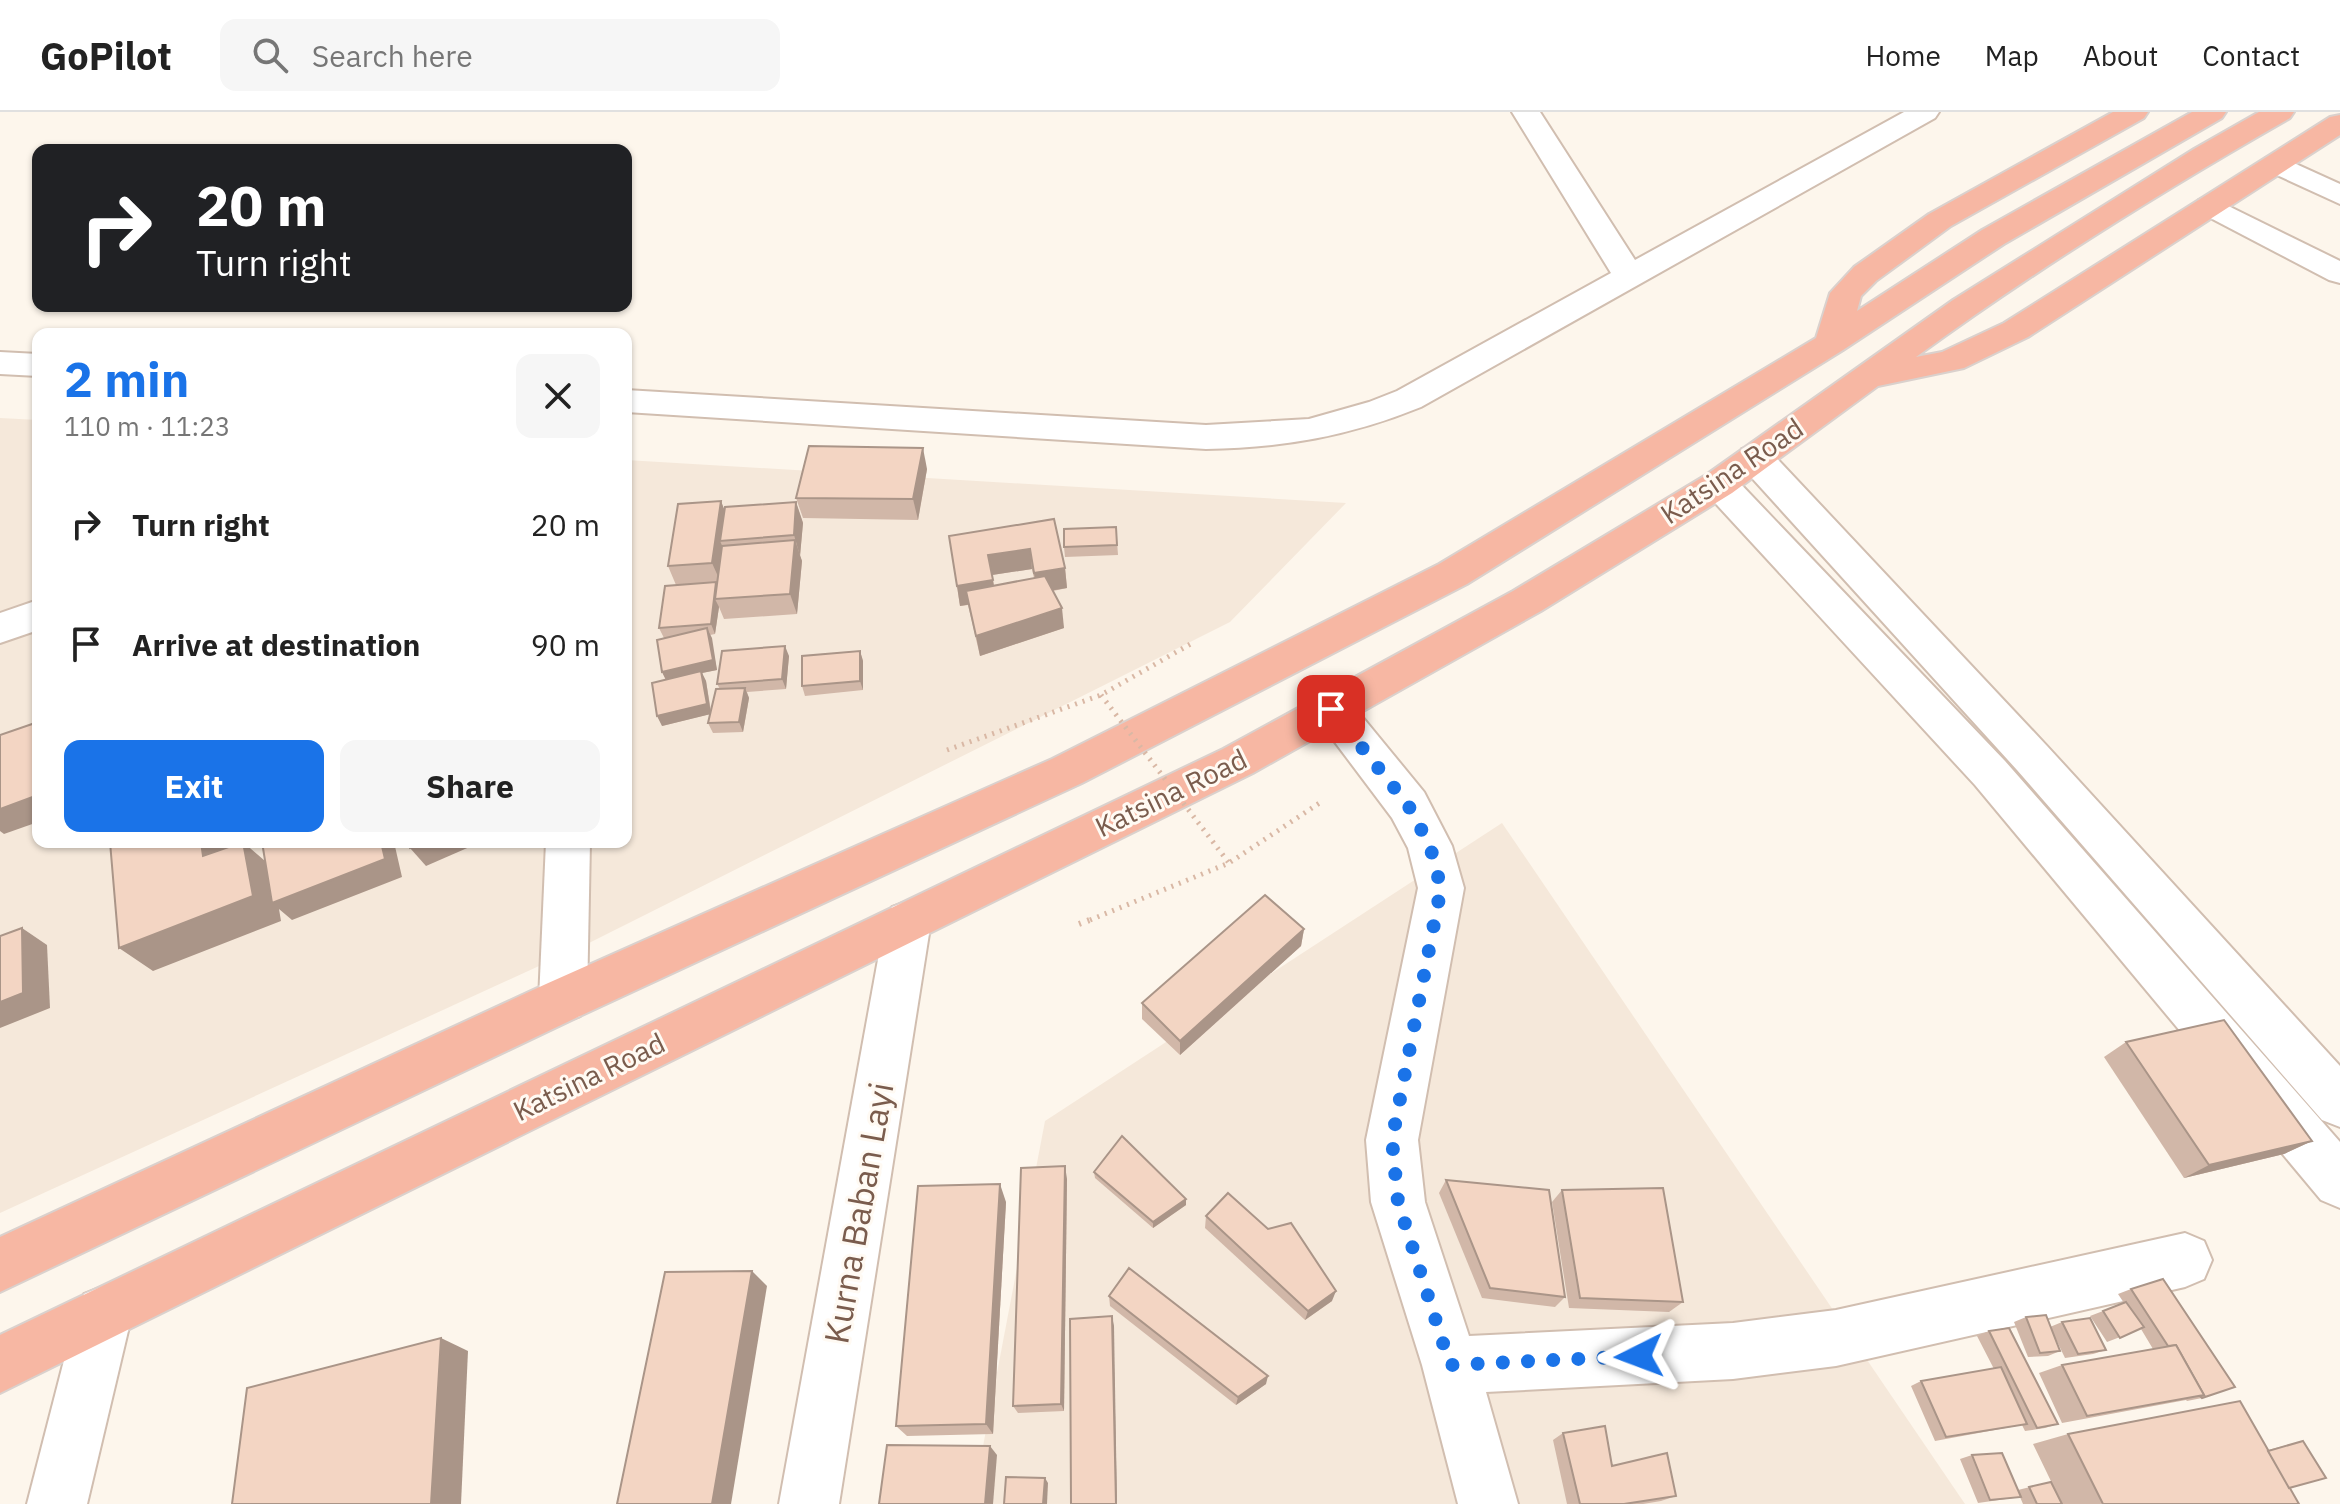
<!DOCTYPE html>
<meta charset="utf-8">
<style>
body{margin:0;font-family:"IBM Plex Sans",sans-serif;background:#f6f6f6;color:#222;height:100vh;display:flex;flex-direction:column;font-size:30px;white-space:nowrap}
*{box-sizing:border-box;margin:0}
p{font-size:26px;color:#767676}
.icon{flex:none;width:44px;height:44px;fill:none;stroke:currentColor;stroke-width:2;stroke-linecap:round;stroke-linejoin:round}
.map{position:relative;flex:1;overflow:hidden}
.drawer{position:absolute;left:32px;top:216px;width:600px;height:520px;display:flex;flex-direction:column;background:#fff;border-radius:16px;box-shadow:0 2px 6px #0004}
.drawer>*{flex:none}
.guide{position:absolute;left:32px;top:32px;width:600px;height:168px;border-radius:16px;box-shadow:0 2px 6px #0004;background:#202124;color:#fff;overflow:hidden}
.pin{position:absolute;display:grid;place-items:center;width:68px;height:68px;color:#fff;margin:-34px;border-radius:16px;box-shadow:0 4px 12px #0006}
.me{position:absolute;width:88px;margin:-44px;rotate:267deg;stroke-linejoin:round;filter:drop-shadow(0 0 6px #0008)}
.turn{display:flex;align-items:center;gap:28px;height:168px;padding:0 32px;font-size:36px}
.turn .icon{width:104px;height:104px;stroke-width:2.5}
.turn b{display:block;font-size:56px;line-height:68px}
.round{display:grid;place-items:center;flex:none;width:84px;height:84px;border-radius:16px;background:#f6f6f6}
.overview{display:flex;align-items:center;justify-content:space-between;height:136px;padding:0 32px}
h1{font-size:48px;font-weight:700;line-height:60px;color:#1a73e8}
.cta{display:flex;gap:16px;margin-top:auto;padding:16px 32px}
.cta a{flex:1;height:92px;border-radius:16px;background:#1a73e8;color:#fff;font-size:32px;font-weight:700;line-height:92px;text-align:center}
.cta a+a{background:#f6f6f6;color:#222}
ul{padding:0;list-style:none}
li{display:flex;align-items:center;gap:24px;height:120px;padding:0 32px}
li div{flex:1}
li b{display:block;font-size:30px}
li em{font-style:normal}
header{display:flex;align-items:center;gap:48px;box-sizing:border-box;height:112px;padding:0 40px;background:#fff;border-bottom:2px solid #e0e0e0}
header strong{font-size:38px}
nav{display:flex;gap:44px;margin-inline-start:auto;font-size:28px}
.search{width:560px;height:72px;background:#f6f6f6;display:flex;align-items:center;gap:20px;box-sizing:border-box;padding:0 28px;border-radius:16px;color:#767676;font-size:30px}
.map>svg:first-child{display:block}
.residential{fill:#f5e8da}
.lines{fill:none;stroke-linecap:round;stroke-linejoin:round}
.minor-casing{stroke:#d1beb0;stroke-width:4}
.highway-casing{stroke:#dad1cd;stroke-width:4}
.path-far1{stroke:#d9b8a5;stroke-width:5;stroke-dasharray:2 6;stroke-linecap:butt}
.path{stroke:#d9b8a5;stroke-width:6;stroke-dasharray:2 7;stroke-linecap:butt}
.minor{fill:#fff;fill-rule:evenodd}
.highway{fill:#f7b7a3;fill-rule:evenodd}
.path-bridge{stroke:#d9b8a5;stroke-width:5;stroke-dasharray:2 6;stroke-linecap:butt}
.wall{fill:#d1b7a8;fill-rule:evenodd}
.shaded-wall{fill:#aa9588}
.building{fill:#f3d5c3;stroke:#aa9588;stroke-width:2}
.route{stroke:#1a73e8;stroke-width:14;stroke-dasharray:0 25.2}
.labels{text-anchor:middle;stroke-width:6;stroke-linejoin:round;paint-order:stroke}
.street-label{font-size:28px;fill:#7a5c4d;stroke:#fffaf3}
.near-street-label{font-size:34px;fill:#7a5c4d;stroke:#fffaf3}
</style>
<header>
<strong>GoPilot</strong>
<div class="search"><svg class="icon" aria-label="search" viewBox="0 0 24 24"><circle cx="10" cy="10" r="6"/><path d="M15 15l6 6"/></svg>Search here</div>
<nav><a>Home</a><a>Map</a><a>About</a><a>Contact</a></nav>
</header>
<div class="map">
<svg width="2340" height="1392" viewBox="0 0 2340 1392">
<rect width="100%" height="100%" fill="#fdf6ec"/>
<g class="residential">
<polygon points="0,306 38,308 38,730 626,730 626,348 1346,391 1230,510 587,832 0,1101"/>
<polygon points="1502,711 1965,1392 972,1392 1045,1009"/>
</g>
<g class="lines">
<defs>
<g id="minor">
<path d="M1512,0H1540L1635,148L1904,0H1939L1935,6L1421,295C1350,324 1282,336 1206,337L626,300V278L1206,313L1309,307L1369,290L1397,279L1611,161Z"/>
<polygon points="2276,43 2340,72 2340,92 2266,58 2261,52 2266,46"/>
<polygon points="2210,85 2340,149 2340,171 2329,168 2199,100 2195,94 2199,88"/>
<polygon points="0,240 38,242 38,264 0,262"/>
<polygon points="1755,334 1768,337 2047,634 2340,954 2340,1015 2322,1008 2017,658 1742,355 1737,346 1742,337"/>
<polygon points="1719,359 1732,363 2005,649 2340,1030 2340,1096 2321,1088 1975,673 1706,381 1701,372 1706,363"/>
<polygon points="38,488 38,518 0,531 0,501"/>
<polygon points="1331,581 1346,585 1424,680 1452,734 1464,776 1418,1028 1425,1090 1469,1224 1733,1211 1836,1198 2185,1121 2204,1129 2212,1148 2204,1167 2185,1175 1836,1254 1733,1267 1486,1280 1518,1392 1458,1392 1422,1253 1371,1090 1366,1028 1418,776 1408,736 1392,706 1310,597 1316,585"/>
<polygon points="546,730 590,730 587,888 580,904 563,910 546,904 539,888"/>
<polygon points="908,789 924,795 931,809 839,1392 779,1392 885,809 892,795"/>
<polygon points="104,1174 124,1182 132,1202 87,1392 27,1392 76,1202 84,1182"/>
</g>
<g id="highway">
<polygon points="2113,0 2148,0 2144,6 1951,114 1876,169 1861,184 1857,199 1982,118 2192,0 2226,0 2222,6 2004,132 1843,238 1467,472 1082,671 580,904 0,1180 0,1125 546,872 1052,647 1439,452 1816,226 1830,181 1854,155 1929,102"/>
<path d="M2259,0H2294L2290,6C2162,79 2035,158 1916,245L1942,240L2004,211L2330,5L2340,3V23L2028,225L1964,256L1878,274L1732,381L1541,499L1253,661L0,1281V1223L1223,637L1513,479L1706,363L1953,188L2194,37Z"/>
</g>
</defs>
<use href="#minor" class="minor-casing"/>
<use href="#highway" class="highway-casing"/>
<g class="path-far1">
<polyline points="947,638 1101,583 1194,530"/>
<polyline points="1090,808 1229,751 1321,690"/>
</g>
<polyline class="path" points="1079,812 1095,806"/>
<use href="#minor" class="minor"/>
<use href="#highway" class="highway"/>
<polyline class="path-bridge" points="1101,583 1229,751"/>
</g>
<g class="wall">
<polygon points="927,357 918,408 803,406 796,386"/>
<polygon points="721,389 724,398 796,390 803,411 800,444 802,449 797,502 724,507 719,495 715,522 710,523 717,558 702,561 706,569 711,599 720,577 717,572 789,544 786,577 747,580 749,586 743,620 713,621 708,611 710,602 662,614 666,568 662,560 664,526 659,516 676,473 668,454"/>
<path d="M1054,407L1065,456L1067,476L1053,479L1064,516L980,544L968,493L960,494L957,474ZM1032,457L1034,466L994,474L992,463Z"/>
<polygon points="1116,415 1118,443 1065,445 1064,435"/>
<polygon points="860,539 863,549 863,578 805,584 802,574"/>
<polygon points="1304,817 1301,834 1180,943 1142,907 1142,891"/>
<polygon points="2126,930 2312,1029 2284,1042 2184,1066 2104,945"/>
<polygon points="1094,1060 1186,1093 1153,1116 1095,1066"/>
<polygon points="1067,1067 1064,1299 1018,1301 1013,1294"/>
<polygon points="1446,1068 1565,1185 1555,1195 1482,1186 1439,1081"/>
<polygon points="1562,1078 1683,1190 1669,1200 1569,1196 1552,1090"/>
<polygon points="1006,1090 993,1322 907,1324 896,1314"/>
<polygon points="1206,1104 1268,1117 1332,1189 1305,1208 1205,1116"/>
<polygon points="2131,1177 2202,1286 2187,1289 2186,1288 2062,1311 2039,1261 2062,1253 2153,1237 2141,1217 2107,1230 2090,1204 2124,1191 2118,1182"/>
<polygon points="1109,1184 1266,1272 1236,1293 1110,1194"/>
<polygon points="2026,1205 2050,1215 2062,1210 2106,1238 2093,1242 2065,1246 2052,1219 2060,1239 2048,1244 2028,1245 2014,1210"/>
<polygon points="1989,1219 2058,1312 2045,1316 2025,1319 2022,1313 1935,1329 1911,1274 1921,1269 1994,1257 1977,1224"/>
<polygon points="1563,1321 1612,1354 1676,1384 1661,1389 1643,1392 1567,1392 1553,1328"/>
<polygon points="2068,1322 2268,1338 2303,1329 2289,1376 2299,1392 2062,1392 2033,1332"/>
<polygon points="1972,1343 2018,1378 2051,1370 2062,1392 2023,1392 2020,1385 1978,1391 1960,1347"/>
</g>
<g class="shaded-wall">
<polygon points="923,336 927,357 918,408 913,387"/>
<polygon points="721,389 729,410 720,429 725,440 721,471 712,451"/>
<polygon points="796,390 803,411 800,444 794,423"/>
<polygon points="795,428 802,449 797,502 790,482"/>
<polygon points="1030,437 1032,457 992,463 988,443"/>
<polygon points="1065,456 1067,476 1037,481 1034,461"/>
<polygon points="993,468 996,488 960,494 957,474"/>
<polygon points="716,470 715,487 719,495 715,522 711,512"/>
<polygon points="1062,496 1064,516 980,544 976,524"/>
<polygon points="707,516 712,526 717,558 702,561 706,569 711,602 662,614 657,604 667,570 662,560"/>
<polygon points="785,534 789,544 786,577 782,567"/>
<polygon points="860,539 863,549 863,578 860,569"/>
<polygon points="745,576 749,586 743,620 739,610"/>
<polygon points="38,683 38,710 4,722 0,719 0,697"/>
<polygon points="201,730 227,730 232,770 203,744"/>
<polygon points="243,730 272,755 381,730 394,730 402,765 292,808 279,797 281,809 153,859 119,836"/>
<polygon points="424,730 481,730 426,754 410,736"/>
<polygon points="22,816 47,833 50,896 0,916 0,890"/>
<polygon points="1304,817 1301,834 1180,943 1180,929"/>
<polygon points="2312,1029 2284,1042 2184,1066 2209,1053"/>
<polygon points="1065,1054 1067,1067 1064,1299 1061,1292"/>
<polygon points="1000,1072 1006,1090 993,1322 986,1312"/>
<polygon points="1186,1087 1186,1093 1153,1116 1153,1110"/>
<polygon points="752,1159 767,1174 731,1392 712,1392"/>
<polygon points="1336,1179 1332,1189 1305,1208 1308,1199"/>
<polygon points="1112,1204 1114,1214 1117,1392 1116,1392"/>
<polygon points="441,1226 468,1239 461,1392 431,1392"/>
<polygon points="1268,1264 1266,1272 1236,1293 1238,1285"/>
<polygon points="990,1334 997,1343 993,1392 985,1392"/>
<polygon points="1045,1366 1048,1371 1047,1392 1043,1392"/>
</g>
<g class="building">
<polygon points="809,334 923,336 913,387 796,386"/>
<polygon points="721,389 712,451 668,454 678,392"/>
<polygon points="796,390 794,423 720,429 725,395"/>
<polygon points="1054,407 1065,456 1034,461 1030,437 988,443 993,468 957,474 949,424"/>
<polygon points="1116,415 1117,433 1064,435 1064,417"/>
<polygon points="795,428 790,482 715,487 722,434"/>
<polygon points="1045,464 1062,496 976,524 966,479"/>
<polygon points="716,470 711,512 659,516 665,474"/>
<polygon points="707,516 713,548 662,560 657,528"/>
<polygon points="785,534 782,567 717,572 722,539"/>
<polygon points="860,539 860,569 802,574 802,544"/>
<polygon points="701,559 707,592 657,604 652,571"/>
<polygon points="745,576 739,610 708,611 716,577"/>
<polygon points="38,610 38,683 0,697 0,623"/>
<polygon points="110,730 201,730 203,744 243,730 253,784 119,836"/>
<polygon points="262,730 381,730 385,747 272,791"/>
<polygon points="408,730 424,730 410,736"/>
<polygon points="1265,783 1304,817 1180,929 1142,891"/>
<polygon points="22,816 23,881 0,890 0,824"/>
<polygon points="2224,908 2312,1029 2209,1053 2126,930"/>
<polygon points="1122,1024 1186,1087 1153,1110 1094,1060"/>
<polygon points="1065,1054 1061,1292 1013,1294 1021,1056"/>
<polygon points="1446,1068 1549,1078 1565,1185 1490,1176"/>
<polygon points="1000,1072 986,1312 896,1314 918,1074"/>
<polygon points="1663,1076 1683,1190 1580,1186 1562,1078"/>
<polygon points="1228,1081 1268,1117 1291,1111 1336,1179 1308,1199 1206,1104"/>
<polygon points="1129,1156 1268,1264 1238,1285 1109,1184"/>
<polygon points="752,1159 712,1392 617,1392 665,1160"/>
<polygon points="2163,1167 2235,1275 2202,1286 2200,1284 2204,1283 2176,1233 2168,1234 2131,1177"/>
<polygon points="2126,1190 2144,1215 2120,1226 2103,1199"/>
<polygon points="2046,1203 2060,1239 2040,1241 2026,1205"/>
<polygon points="1112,1204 1116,1392 1071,1392 1070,1207"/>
<polygon points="2090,1206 2106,1238 2078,1242 2062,1210"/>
<polygon points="2009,1216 2058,1312 2037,1316 1989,1219"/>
<polygon points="441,1226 431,1392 232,1392 247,1276"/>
<polygon points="2176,1233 2204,1283 2087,1304 2062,1253"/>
<polygon points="2001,1255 2027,1312 1946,1325 1921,1269"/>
<polygon points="2240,1289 2299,1392 2103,1392 2068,1322"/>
<polygon points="1605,1314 1612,1354 1667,1341 1676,1384 1624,1392 1580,1392 1563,1321"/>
<polygon points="2303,1329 2326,1366 2289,1376 2268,1339"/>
<polygon points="887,1333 990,1334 985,1392 879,1392"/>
<polygon points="2002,1341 2021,1385 1990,1388 1972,1343"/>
<polygon points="1006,1365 1045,1366 1043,1392 1004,1392"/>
<polygon points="2051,1370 2062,1392 2037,1392 2029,1375"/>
</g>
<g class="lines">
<polyline class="route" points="1331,597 1408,693 1430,734 1441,776 1392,1028 1398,1090 1450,1253 1639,1244"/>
</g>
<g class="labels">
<g class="street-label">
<text transform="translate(1732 359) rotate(-34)" y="10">Katsina Road</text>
<text transform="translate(1171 681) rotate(-26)" y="10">Katsina Road</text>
<text transform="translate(589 965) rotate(-26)" y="10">Katsina Road</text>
</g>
<g class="near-street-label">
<text transform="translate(859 1101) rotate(-80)" y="12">Kurna Baban Layi</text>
</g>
</g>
</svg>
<div class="pin" style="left:1331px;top:597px;background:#d93025"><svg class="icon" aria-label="arrive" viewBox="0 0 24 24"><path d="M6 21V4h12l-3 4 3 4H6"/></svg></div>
<svg class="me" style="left:1639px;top:1244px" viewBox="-20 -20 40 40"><path d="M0-17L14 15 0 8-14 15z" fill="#1a73e8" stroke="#fff" stroke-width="4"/></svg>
<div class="guide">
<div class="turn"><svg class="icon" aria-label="right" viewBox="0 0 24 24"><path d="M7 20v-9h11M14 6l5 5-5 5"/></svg><div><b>20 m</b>Turn right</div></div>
</div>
<section class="drawer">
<div class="overview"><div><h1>2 min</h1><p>110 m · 11:23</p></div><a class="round"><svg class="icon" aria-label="close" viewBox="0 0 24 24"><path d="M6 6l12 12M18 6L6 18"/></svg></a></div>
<ul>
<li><svg class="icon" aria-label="right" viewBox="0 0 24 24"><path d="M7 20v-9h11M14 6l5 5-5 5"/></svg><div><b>Turn right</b></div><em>20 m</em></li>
<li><svg class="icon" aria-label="arrive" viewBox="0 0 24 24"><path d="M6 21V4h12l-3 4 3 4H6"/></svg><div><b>Arrive at destination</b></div><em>90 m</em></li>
</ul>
<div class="cta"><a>Exit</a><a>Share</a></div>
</section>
</div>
